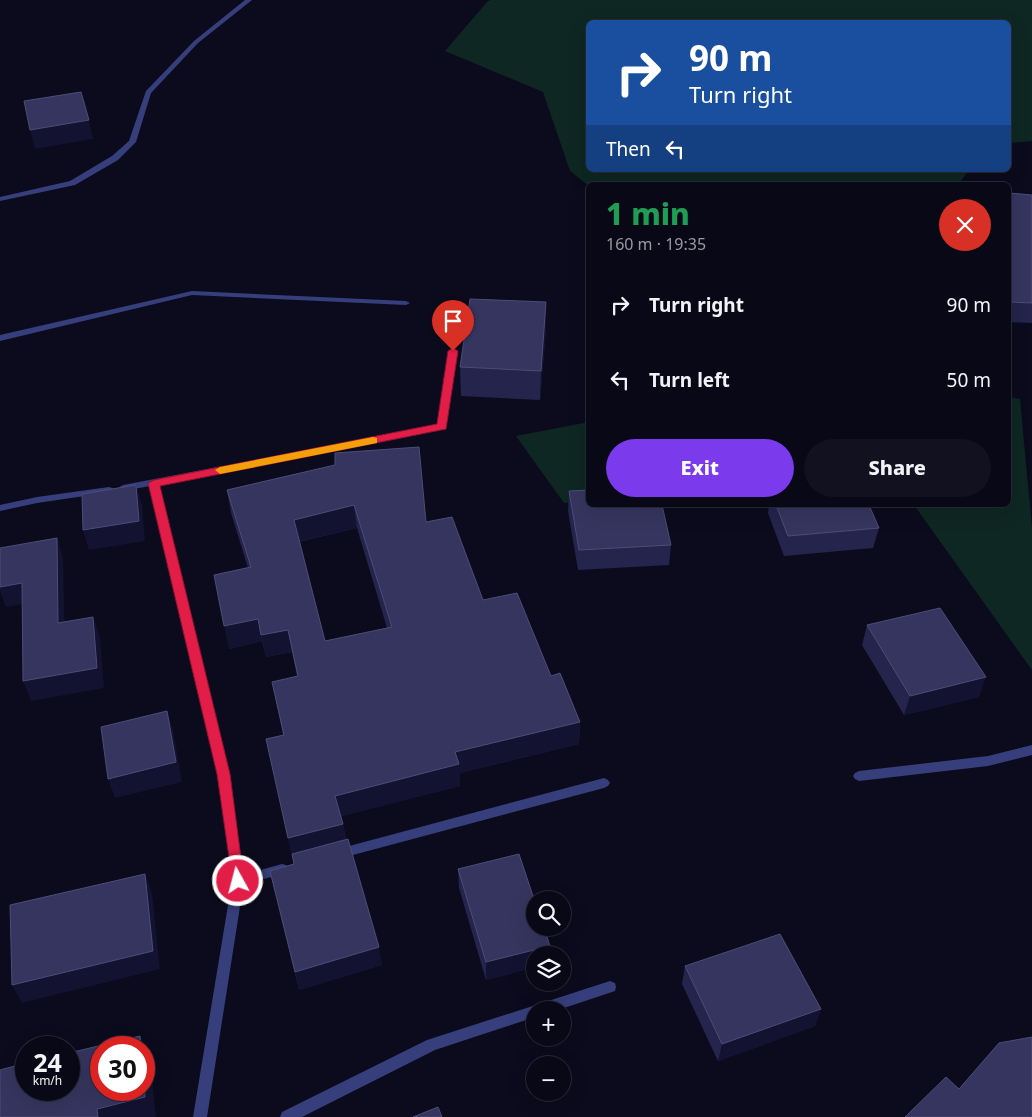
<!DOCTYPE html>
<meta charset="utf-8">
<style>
body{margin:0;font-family:"Noto Sans",sans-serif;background:#11111f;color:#f1f3f6;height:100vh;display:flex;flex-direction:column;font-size:19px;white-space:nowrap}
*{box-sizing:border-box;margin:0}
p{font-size:16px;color:#989aa1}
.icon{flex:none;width:28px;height:28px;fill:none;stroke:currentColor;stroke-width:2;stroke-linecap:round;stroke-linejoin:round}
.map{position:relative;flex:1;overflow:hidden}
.side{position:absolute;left:586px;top:182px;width:425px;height:325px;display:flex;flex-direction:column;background:#080816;border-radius:8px;box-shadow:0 5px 20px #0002,0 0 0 1px #292935}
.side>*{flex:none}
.hud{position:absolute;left:586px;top:20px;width:425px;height:152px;border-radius:8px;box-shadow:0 5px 20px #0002,0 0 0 1px #292935;background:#1a4fa0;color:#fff;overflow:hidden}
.tools{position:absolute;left:526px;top:891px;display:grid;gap:10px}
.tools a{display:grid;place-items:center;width:45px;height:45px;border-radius:50%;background:#080816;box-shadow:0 5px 20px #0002,0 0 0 1px #292935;font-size:25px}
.speed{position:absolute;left:15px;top:1036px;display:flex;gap:10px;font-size:25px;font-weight:700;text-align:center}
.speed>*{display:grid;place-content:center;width:65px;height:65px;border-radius:50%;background:#080816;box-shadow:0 5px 20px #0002,0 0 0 1px #292935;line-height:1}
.speed small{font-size:12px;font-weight:400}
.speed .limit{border:8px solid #d22;background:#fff;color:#111}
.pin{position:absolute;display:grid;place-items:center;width:42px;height:42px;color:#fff;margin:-51px -21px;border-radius:50% 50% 50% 0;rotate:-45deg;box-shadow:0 0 5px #0007}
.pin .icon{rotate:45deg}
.me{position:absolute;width:55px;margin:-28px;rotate:353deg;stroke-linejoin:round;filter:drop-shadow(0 0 4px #0008)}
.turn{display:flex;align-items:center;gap:18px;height:105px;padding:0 20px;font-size:22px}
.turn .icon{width:65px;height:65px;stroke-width:2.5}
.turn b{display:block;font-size:35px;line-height:42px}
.then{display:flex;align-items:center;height:48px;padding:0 20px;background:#0003;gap:10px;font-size:19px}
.round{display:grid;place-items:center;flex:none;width:52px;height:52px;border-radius:26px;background:#11111f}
.head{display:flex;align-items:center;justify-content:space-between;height:85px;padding:0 20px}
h1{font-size:30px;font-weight:800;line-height:38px;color:#1e9e55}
.button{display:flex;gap:10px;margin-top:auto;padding:10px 20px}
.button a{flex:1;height:58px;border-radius:30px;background:#7c3aed;color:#fff;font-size:20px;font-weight:800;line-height:58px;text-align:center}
.button a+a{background:#11111f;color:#f1f3f6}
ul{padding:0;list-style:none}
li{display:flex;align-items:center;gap:15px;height:75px;padding:0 20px}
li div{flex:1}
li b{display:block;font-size:19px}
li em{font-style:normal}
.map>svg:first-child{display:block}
.green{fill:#0e2722}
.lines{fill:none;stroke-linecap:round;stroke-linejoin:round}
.service{fill:#363f7c;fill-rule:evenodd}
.minor{fill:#363f7c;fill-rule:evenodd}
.wall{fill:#24244c;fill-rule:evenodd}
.shaded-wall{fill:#131231}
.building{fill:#36355f;stroke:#4c4d78;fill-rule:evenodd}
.route{fill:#e11d48;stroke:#92132f}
.slow{fill:#f59e0b}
</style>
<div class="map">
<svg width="1032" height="1117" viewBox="0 0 1032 1117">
<rect width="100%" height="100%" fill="#0b0b1d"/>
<g class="green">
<polygon points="491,0 1032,0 1032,141 1009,143 1009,22 589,22 589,170 969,170 958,185 589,186 570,171 543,92 445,51 488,1"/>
<polygon points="1009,397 1020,399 1032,528 1032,670 914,505 1009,505"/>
<polygon points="589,422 589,500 564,503 516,436"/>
</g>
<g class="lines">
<g class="service">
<polygon points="604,778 608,780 610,783 608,786 604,788 338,859 334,858 332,854 334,850 338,849"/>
<polygon points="282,864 286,865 288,869 286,873 282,874 238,886 234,885 232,881 234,877 238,876"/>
<polygon points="610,981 615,983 616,987 615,991 558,1010 535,1010 535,1017 435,1050 302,1117 280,1117 282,1112 427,1040"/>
</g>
<g class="minor">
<polygon points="245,0 252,0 198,43 151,93 136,142 118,160 75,185 0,201 0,197 70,181 112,156 129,141 146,91 194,41"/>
<polygon points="192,291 406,301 410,303 406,305 192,295 0,341 0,335"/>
<polygon points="453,348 457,351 445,429 159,484 230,774 244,881 207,1117 193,1117 232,881 218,774 150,486 123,491 118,488 123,485 438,425 449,351"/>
<polygon points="109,487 112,488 114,490 112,492 37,503 0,511 0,505 37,497"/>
<polygon points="1032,745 1032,755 988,766 859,781 855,779 853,776 855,773 859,771 988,756"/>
</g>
</g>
<g class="wall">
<polygon points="1009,193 1032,195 1032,323 1009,322"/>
<polygon points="546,330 540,400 461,396 460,367"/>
<path d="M335,465L426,522L483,600L551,676L580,722L579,744L460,773V786L341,816L343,824L346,839L382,965L299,990L270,871L294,864L266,739L283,735L272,682L297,676L292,652L266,657L262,641L229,649L248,568L231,513L227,490ZM357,528L387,628L325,641L299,542Z"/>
<polygon points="569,491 671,545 669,565 578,570 568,511"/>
<polygon points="769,505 869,505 879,528 873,548 784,556 768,513"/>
<polygon points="867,625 979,697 904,715 862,645"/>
<polygon points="458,869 535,955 535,967 486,980 459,888"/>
<polygon points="685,966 821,1009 815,1026 718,1061 682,984"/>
</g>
<g class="shaded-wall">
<polygon points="89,120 93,139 35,149 30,130"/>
<polygon points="546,302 546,330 540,400 541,371"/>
<polygon points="136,485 142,505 145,541 89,550 83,530"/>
<polygon points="354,505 357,528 297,542 294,520"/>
<polygon points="57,538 63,558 65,643 58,623"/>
<polygon points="22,583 29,603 6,607 0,591 0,587"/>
<polygon points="93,617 100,637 104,688 31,701 23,681"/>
<polygon points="258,619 262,641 229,649 224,626"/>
<polygon points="288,630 292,652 266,657 261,635"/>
<polygon points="986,677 979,697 904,715 910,696"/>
<polygon points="167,711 173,730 182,782 115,798 108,779"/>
<polygon points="580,722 579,744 460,773 460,786 339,817 335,796 455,752"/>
<polygon points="343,824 347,845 293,859 288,838"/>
<polygon points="145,874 152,893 160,969 22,1003 12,985"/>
<polygon points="550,946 550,955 535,955 535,967 486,980 486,962"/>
<polygon points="379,947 382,965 299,990 295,972"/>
<polygon points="821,1009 815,1026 718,1061 722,1044"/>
<polygon points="140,1036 150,1060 156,1117 98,1117 97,1109 144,1081 144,1048 141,1048"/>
</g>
<g class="building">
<polygon points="81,92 89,120 30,130 24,101"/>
<polygon points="1009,193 1032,195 1032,303 1009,302"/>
<polygon points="470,299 546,302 541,371 460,367"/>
<path d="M419,447L426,522L452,517L483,600L517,593L551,676L560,673L580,722L455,752L459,764L335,796L343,824L288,838L266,739L284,735L272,682L298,676L288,630L261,635L258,619L224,626L214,575L251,567L227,490L335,465V453ZM354,505L392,627L325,641L294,520Z"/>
<polygon points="136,485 139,521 83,530 82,494"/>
<polygon points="589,490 589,505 662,505 671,545 579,550 569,491"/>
<polygon points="776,505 869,505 879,528 788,536"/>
<polygon points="57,538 58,623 93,617 97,668 23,681 22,583 0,587 0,548"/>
<polygon points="940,608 986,677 910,696 867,625"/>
<polygon points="167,711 176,762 108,779 101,727"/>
<polygon points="348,839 379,947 295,972 270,871 294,864 292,854"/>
<polygon points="519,854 535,902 535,928 544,928 550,946 486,962 458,869"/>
<polygon points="145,874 153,951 12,985 10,905"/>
<polygon points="780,934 821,1009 722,1044 685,966"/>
<polygon points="140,1036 141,1048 101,1048 101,1090 144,1090 144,1081 145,1097 97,1109 98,1117 0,1117 0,1070 26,1063 26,1090 69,1090 69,1053"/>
<polygon points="1032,1037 1032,1117 905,1117 946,1077 959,1089 999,1043"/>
<polygon points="438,1107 442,1117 413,1117"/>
</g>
<polygon class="route" points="453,348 458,351 446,429 160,486 230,774 244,881 242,885 238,887 233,885 217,774 148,483 154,480 437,424 448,351"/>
<polygon class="slow" points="373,437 377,438 377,443 220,474 215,470 220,467"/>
</svg>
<div class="tools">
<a><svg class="icon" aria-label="search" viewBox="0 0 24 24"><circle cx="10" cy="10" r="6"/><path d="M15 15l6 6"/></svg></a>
<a><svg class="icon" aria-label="layers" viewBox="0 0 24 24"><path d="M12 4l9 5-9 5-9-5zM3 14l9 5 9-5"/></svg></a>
<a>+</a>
<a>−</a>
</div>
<div class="speed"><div>24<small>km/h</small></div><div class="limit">30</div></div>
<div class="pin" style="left:453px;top:351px;background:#d93025"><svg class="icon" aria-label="arrive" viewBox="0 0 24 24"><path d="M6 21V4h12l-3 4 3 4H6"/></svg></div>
<svg class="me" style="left:238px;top:881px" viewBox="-20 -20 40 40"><circle r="17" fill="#e11d48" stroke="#fff" stroke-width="3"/><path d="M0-11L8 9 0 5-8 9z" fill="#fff"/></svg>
<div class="hud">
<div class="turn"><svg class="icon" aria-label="right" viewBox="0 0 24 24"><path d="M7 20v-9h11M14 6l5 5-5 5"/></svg><div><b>90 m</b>Turn right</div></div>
<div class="then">Then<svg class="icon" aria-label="left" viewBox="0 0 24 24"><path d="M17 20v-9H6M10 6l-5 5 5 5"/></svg></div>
</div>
<section class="side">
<div class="head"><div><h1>1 min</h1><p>160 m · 19:35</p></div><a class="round" style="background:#d93025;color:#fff"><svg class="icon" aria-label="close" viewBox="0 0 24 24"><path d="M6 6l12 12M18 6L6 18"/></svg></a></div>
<ul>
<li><svg class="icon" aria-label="right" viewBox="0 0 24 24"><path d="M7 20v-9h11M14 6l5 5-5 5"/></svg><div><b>Turn right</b></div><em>90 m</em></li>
<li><svg class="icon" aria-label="left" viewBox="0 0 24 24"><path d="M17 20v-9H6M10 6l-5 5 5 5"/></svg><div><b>Turn left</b></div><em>50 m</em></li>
</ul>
<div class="button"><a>Exit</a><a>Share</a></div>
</section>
</div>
